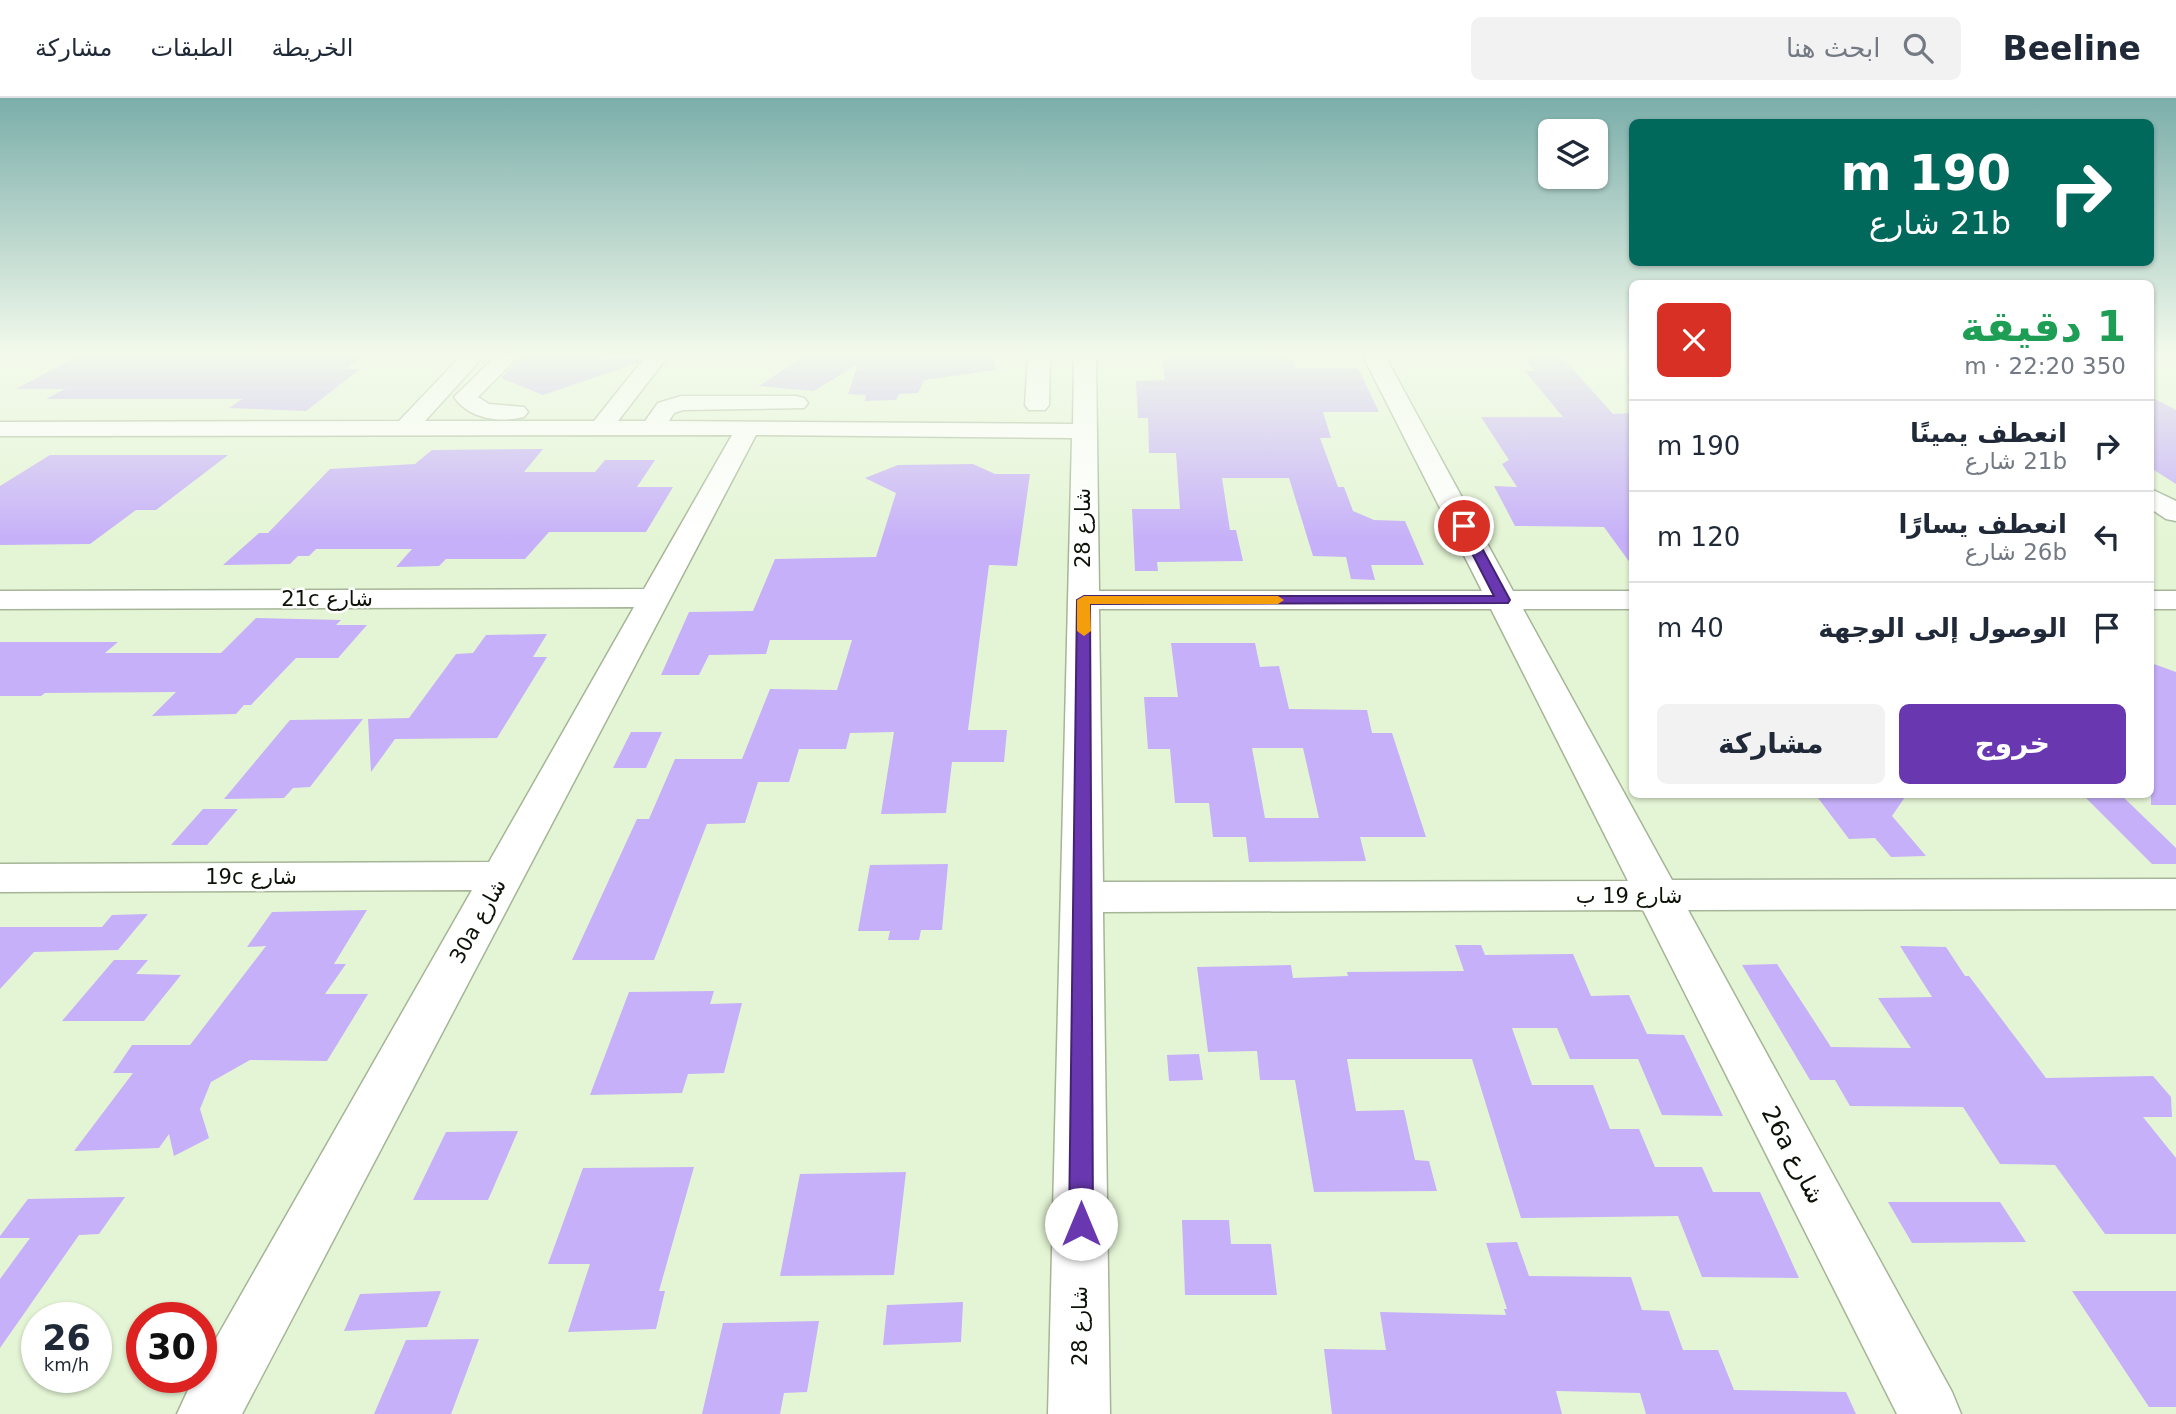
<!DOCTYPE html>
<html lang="ar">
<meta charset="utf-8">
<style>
body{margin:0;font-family:"DejaVu Sans",Cairo,sans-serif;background:#f2f2f3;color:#1f2937;direction:rtl;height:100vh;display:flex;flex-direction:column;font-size:26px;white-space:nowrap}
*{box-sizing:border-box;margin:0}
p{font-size:23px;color:#747a83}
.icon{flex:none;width:38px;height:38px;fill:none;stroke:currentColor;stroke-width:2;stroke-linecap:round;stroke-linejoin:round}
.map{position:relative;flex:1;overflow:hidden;direction:ltr}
.side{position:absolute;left:1629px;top:182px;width:525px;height:518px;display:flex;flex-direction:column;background:#fff;border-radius:10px;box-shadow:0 2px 5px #0004;direction:rtl}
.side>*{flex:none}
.banner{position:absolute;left:1629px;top:21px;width:525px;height:147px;border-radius:10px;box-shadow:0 2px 5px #0004;direction:rtl;background:#00695c;color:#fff;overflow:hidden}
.controls{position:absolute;left:1538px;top:21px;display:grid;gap:14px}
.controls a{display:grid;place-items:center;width:70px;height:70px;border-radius:10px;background:#fff;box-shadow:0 2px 5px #0004;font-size:35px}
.speed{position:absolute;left:21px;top:1204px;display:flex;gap:14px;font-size:35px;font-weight:700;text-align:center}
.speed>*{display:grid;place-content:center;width:91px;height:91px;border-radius:50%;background:#fff;box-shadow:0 2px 5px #0004;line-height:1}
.speed small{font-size:18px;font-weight:400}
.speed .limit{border:10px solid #d22;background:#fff;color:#111}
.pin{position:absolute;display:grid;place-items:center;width:60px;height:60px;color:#fff;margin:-30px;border:4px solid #fff;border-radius:50%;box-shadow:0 2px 7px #0007}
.me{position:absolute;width:77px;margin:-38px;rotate:0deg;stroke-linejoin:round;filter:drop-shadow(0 0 5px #0008)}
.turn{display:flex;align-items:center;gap:24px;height:147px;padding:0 28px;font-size:32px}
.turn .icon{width:91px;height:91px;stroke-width:2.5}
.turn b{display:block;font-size:49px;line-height:60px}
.round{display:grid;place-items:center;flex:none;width:74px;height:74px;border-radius:10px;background:#f2f2f3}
.head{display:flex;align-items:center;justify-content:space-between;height:119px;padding:0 28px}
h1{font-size:42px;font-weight:700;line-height:52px;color:#1e9e55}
.button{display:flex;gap:14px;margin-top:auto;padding:14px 28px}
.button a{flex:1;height:80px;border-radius:10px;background:#6938b0;color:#fff;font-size:28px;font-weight:700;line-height:80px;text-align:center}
.button a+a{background:#f2f2f3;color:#1f2937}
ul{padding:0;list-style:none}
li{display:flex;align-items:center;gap:21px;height:91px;padding:0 28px;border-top:2px solid #e0e1e3}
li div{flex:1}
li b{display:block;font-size:26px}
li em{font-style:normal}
header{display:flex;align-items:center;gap:42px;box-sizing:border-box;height:98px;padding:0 35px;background:#fff;border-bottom:2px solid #e0e1e3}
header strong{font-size:33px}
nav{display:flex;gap:38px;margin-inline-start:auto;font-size:24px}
.search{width:490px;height:63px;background:#f2f2f3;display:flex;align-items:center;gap:18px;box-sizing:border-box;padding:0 24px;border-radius:10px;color:#747a83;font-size:26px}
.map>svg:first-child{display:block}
.building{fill:#c6b0f9;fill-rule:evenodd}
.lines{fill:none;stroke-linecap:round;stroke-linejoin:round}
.minor-casing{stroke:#a5b597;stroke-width:3}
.minor{fill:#fff;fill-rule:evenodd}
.route{fill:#6938b0;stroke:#442472;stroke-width:2}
.slow{fill:#f59e0b}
.labels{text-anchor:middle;stroke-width:5;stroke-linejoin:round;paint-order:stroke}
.street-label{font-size:21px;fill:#0c1207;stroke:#fff}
.near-street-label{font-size:24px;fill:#0c1207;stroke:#fff}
</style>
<header>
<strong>Beeline</strong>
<div class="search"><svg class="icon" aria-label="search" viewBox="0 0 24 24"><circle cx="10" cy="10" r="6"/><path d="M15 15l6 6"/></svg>ابحث هنا</div>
<nav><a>الخريطة</a><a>الطبقات</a><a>مشاركة</a></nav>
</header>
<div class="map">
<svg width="2176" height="1316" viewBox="0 0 2176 1316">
<rect width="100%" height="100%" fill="#e4f5d5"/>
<g class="building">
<polygon points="78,258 363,258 346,271 360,271 306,313 229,310 242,301 46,301 65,291 16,291"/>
<polygon points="522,258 529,258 641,260 637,265 543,297 501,280"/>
<polygon points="804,258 994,258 995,272 924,282 918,295 899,296 896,302 865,303 866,297 848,296 858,266 814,293 759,288"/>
<polygon points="1162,258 1292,258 1297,270 1358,270 1379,314 1323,314 1331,340 1320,340 1338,389 1344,389 1353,413 1374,422 1405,423 1424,467 1371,467 1375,482 1351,481 1346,459 1313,458 1289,380 1222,380 1230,432 1236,432 1243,463 1157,464 1158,473 1135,473 1132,411 1180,411 1176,355 1149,355 1148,320 1138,320 1136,283 1165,282"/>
<polygon points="1523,258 1561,258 1613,316 1633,315 1633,469 1604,429 1515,428 1494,388 1517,389 1502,366 1509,362 1481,319 1563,319 1525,273 1535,273"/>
<polygon points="2151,299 2176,312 2176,386 2151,370"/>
<polygon points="543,351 524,374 595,374 605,362 655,362 637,389 673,389 646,434 549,434 525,461 446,461 439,468 396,469 412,451 316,451 309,458 298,458 290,466 223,467 259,435 268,435 330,371 415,366 432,352"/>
<polygon points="50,357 228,357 156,412 136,412 90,446 0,447 0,388"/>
<polygon points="973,366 995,376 1030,376 1017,468 989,467 968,632 1007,632 1004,664 952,664 946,715 881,716 894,634 850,635 846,651 799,651 789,684 758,684 745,725 707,726 654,862 572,862 637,721 649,721 675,661 742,661 770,591 837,592 852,542 770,542 766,556 709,557 699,577 661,577 689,514 753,513 775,461 876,459 896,395 865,380 898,367"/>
<polygon points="256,520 341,522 336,527 367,527 338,560 296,560 251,607 244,607 236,616 152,618 176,594 45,595 41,598 0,598 0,544 118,544 105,555 221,555"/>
<polygon points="547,536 533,559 547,559 497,640 395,641 371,674 368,621 409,620 456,556 473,555 486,537"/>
<path d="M1171,545H1255L1260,569L1279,568L1289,611L1367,612L1372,635H1392L1426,739H1360L1366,763L1249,764L1246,739H1213L1209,705H1175L1170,651H1148L1144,599H1178ZM1252,650H1303L1319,720H1265Z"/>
<polygon points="2151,565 2176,574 2176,707 2151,707"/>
<polygon points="363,621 310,689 293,690 284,700 224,701 290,622"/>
<polygon points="631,634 662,634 646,670 613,670"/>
<polygon points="1815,696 1907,696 1892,718 1926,758 1891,759 1875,740 1849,741"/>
<polygon points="2082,696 2120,696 2176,750 2176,766 2152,766"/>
<polygon points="203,711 238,711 207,747 171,747"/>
<polygon points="948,766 942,832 921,832 919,842 888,842 890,833 858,833 870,767"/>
<polygon points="367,812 334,866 346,866 325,896 368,896 327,963 250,962 211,984 200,1011 209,1040 174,1058 169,1036 159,1050 74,1053 133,975 113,975 132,947 190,947 266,848 247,849 272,814"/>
<polygon points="148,816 118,852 34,854 0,891 0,829 102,829 112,817"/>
<polygon points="1455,847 1481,847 1485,857 1573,856 1591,898 1629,897 1647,936 1684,937 1723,1018 1662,1017 1638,961 1570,961 1557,930 1512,930 1532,987 1593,987 1610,1031 1639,1031 1655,1069 1702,1069 1713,1094 1760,1094 1799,1180 1702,1179 1678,1118 1521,1120 1472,961 1347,961 1356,1013 1404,1012 1415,1062 1429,1063 1437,1093 1314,1094 1295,982 1260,982 1257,953 1208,954 1197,869 1291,867 1293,880 1348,878 1347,874 1464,873"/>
<polygon points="1900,848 1946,849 1965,878 1969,878 2046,980 2153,978 2171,999 2172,1019 2143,1019 2176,1060 2176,1136 2105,1136 2055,1067 2000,1066 1963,1009 1850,1008 1835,982 1810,982 1742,867 1777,866 1831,949 1911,950 1878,900 1932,899"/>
<polygon points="114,862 148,862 136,876 181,877 144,923 62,923"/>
<polygon points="714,893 710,906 742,905 724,975 688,976 682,995 590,997 629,894"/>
<polygon points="1199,956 1203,982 1169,983 1167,957"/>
<polygon points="518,1033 488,1102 413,1102 446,1034"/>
<polygon points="694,1069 659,1193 665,1193 656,1231 568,1234 590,1166 548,1166 583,1070"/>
<polygon points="906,1074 894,1177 780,1178 800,1076"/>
<polygon points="125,1099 99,1136 79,1137 0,1250 0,1181 30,1140 0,1140 0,1138 28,1101"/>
<polygon points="1888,1104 2000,1104 2026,1144 1912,1145"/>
<polygon points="1182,1122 1229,1122 1231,1146 1271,1146 1277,1197 1185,1197"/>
<polygon points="1517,1144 1529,1178 1631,1179 1642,1212 1669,1213 1683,1252 1718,1252 1734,1292 1846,1294 1856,1316 1646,1316 1640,1295 1556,1293 1562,1316 1332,1316 1324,1251 1386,1252 1380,1214 1506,1217 1504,1211 1507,1211 1486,1145"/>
<polygon points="441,1193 427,1229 344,1233 360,1196"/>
<polygon points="2072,1193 2176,1193 2176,1309 2149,1309"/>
<polygon points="963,1204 961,1244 883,1247 887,1207"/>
<polygon points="819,1223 807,1294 784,1295 780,1316 702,1316 723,1225"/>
<polygon points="479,1241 451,1316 374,1316 406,1242"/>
</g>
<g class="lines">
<defs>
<g id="minor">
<path d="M461,258H484L425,323H594L646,258H668L618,323H645L658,305L681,298H796L804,300L808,305L804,310L683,312L674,315L669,323L1073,326L1074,258H1096L1099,493H1482L1363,258H1385L1513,493H1633V511H1523L1672,782L2176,781V811L1688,812L1952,1294L1961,1316H1897L1643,812L1103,814L1110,1316H1048L1072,340L756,337L242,1316H177L194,1279H201V1267L472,792L0,794V766L489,764L634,509L0,511V493L644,491L732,337L0,338V324L399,323ZM1099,511H1491L1628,783L1103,784Z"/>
<path d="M496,258H519L478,299L489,306L524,309L528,314L524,319C499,325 469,321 454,299Z"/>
<polygon points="1028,258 1050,258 1049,307 1045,312 1029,312 1025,307"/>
<polygon points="2151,391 2176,403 2176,423 2166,421 2151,411"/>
<rect x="2151" y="493" width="25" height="18"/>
</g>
</defs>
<use href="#minor" class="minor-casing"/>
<use href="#minor" class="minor"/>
</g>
<linearGradient id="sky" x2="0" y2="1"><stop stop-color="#7baeaa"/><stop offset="0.58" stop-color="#f3faec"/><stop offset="1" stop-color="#f3faec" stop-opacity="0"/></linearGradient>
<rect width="2176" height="442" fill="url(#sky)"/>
<polygon class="route" points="1464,424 1470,428 1510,502 1508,505 1090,506 1093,1126 1089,1133 1081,1137 1072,1133 1069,1126 1077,502 1084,498 1494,498 1458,428"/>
<polygon class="slow" points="1084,498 1278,498 1284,502 1278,506 1090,506 1091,533 1084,538 1077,533 1077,502"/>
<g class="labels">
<g class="street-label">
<text transform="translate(1083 430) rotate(-90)" y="7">شارع 28</text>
<text x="327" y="508">21c شارع</text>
<text x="251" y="786">19c شارع</text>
<text x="1629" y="805">شارع 19 ب</text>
<text transform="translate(478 823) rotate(-61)" y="7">30a شارع</text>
<text transform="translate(1080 1228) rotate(-90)" y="7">شارع 28</text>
</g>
<g class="near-street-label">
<text transform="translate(1793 1057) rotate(62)" y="8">26a شارع</text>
</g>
</g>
</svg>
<div class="controls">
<a><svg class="icon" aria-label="layers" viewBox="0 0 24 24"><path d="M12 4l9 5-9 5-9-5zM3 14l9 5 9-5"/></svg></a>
</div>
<div class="speed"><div>26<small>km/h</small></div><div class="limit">30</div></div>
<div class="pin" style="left:1464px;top:428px;background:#d93025"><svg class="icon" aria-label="arrive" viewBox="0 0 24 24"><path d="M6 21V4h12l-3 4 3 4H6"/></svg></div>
<svg class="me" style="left:1081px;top:1126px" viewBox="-20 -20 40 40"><circle r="19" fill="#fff"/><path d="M0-13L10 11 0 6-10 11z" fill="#6938b0"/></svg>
<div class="banner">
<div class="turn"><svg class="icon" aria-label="right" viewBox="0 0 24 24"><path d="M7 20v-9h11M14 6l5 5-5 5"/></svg><div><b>190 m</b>21b شارع</div></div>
</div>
<section class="side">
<div class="head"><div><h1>1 دقيقة</h1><p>350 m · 22:20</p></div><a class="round" style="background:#d93025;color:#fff"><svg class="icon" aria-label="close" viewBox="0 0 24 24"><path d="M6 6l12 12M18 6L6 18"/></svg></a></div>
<ul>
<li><svg class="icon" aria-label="right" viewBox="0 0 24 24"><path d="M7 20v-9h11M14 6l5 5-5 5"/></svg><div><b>انعطف يمينًا</b><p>21b شارع</p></div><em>190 m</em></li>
<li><svg class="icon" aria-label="left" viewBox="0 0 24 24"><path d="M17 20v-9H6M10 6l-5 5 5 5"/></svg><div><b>انعطف يسارًا</b><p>26b شارع</p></div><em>120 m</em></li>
<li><svg class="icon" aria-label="arrive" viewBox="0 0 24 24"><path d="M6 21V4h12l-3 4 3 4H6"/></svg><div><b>الوصول إلى الوجهة</b></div><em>40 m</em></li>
</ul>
<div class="button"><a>خروج</a><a>مشاركة</a></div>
</section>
</div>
